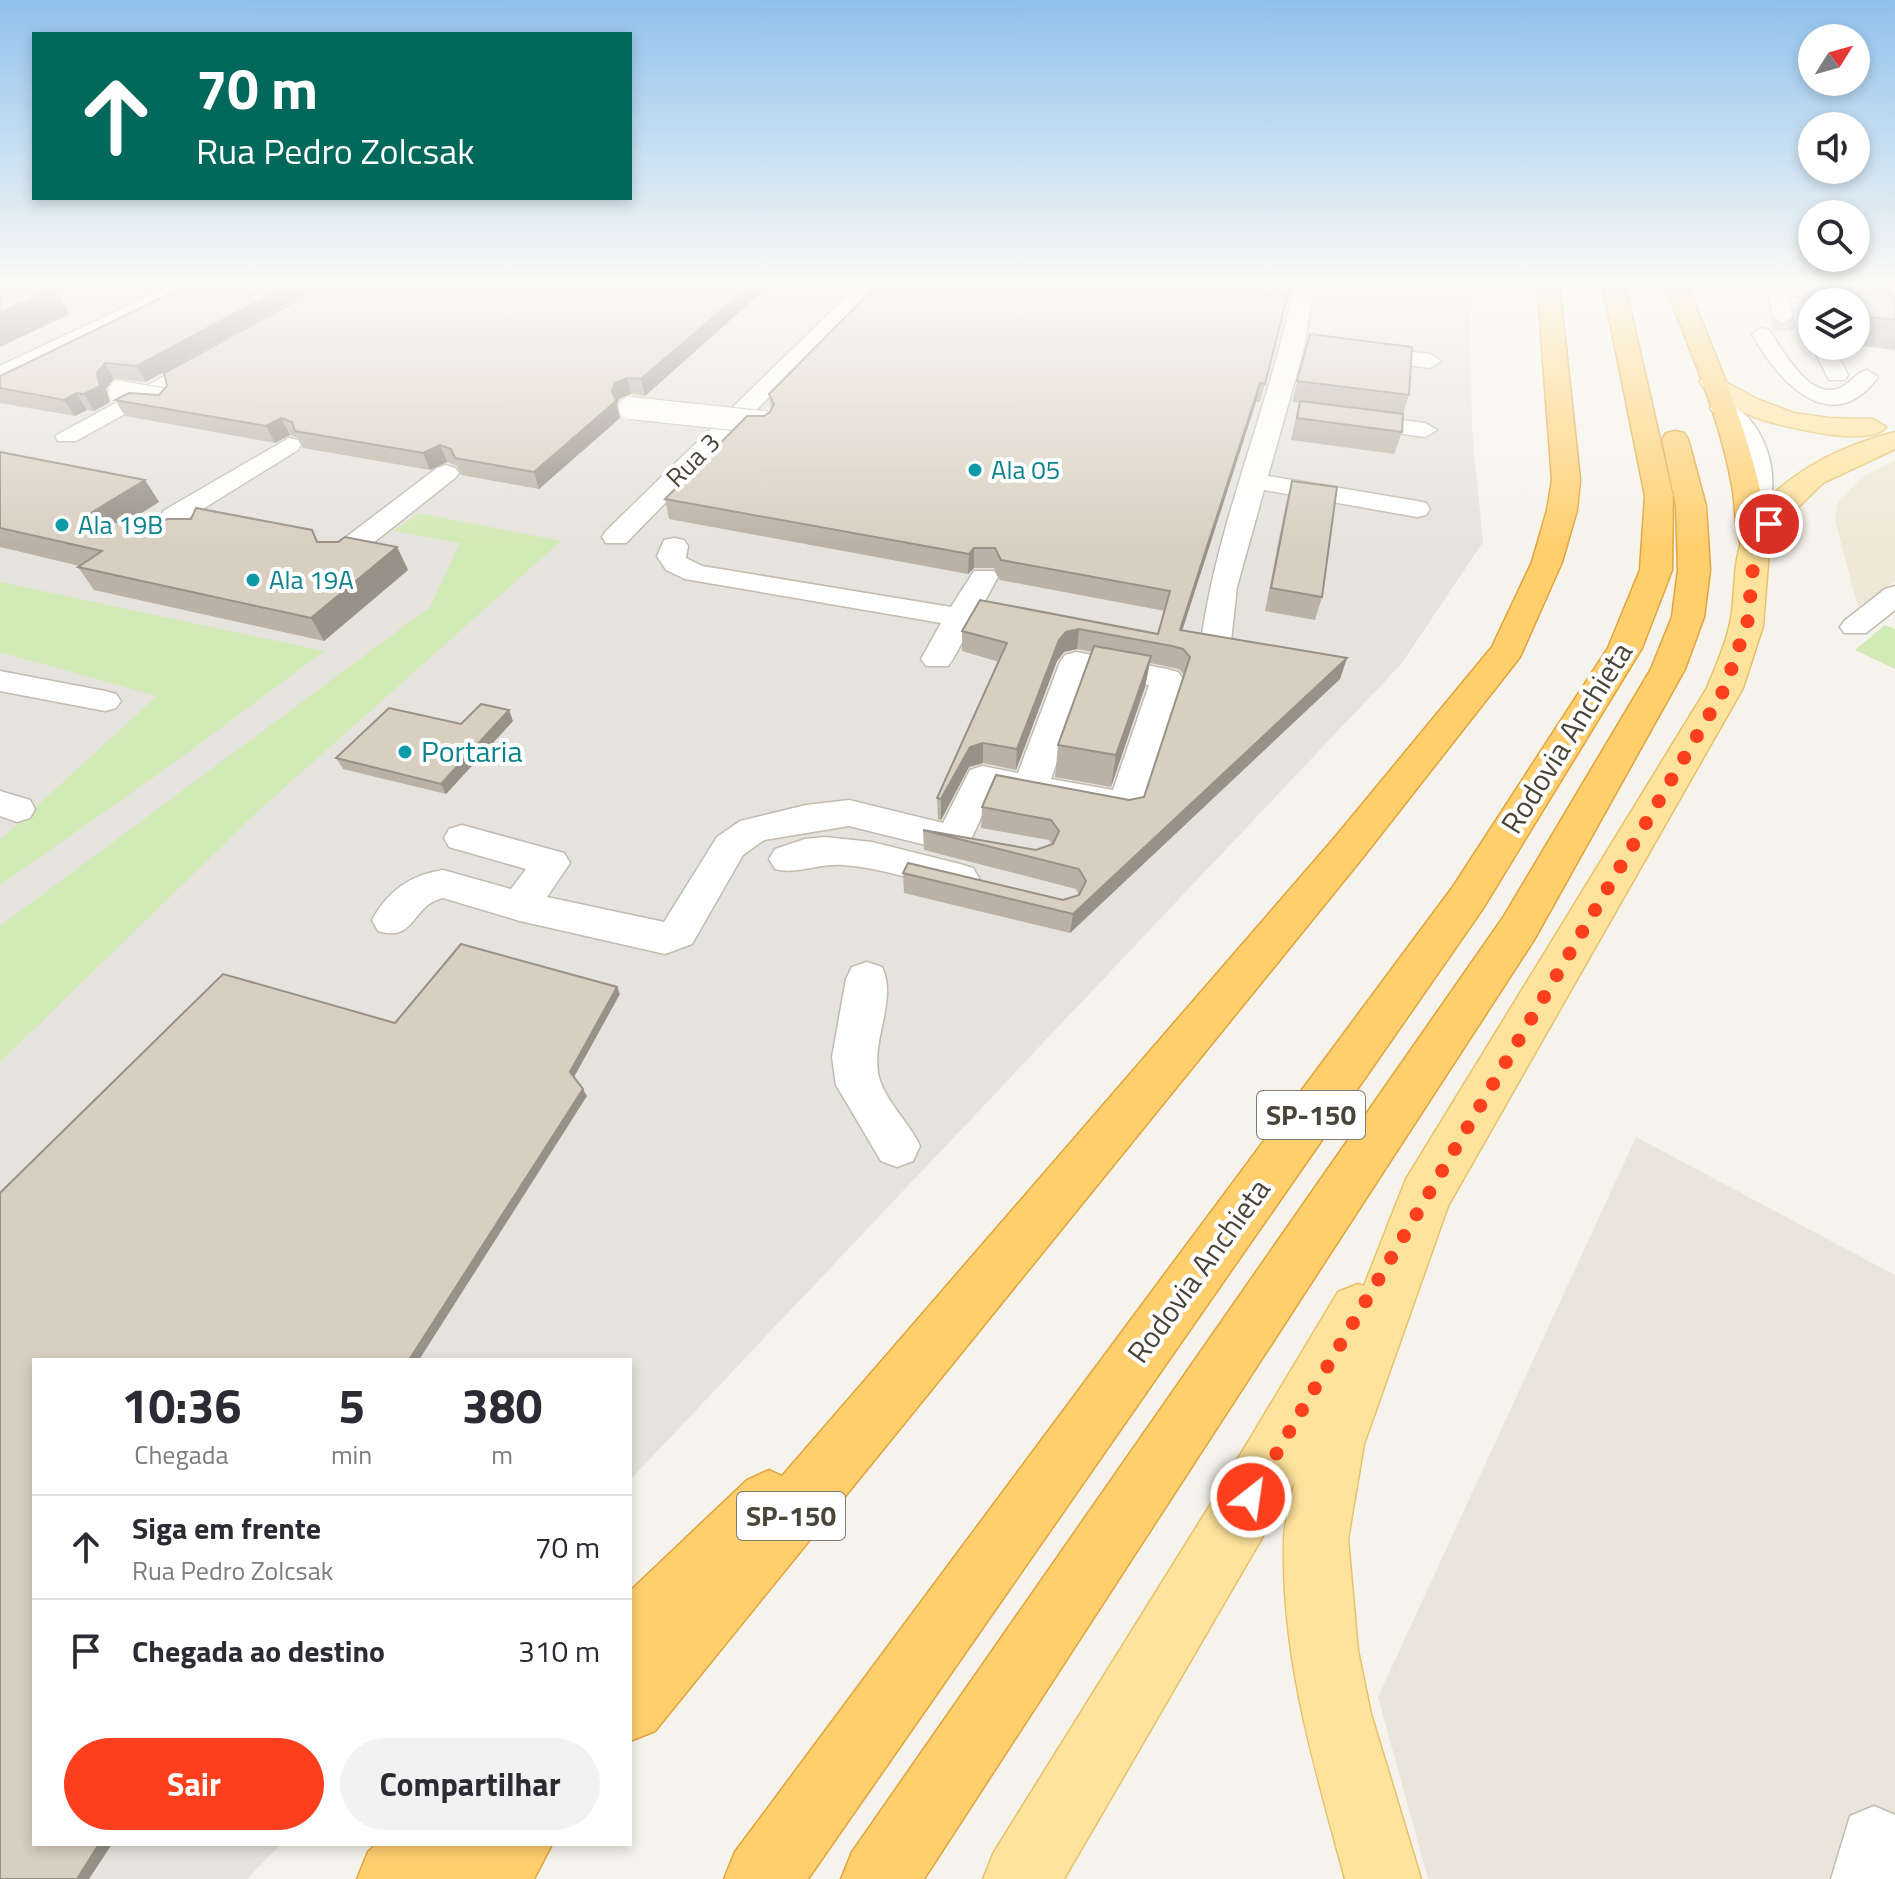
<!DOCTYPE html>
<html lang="pt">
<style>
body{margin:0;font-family:"Titillium Web",sans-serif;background:#f2f2f3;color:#2b2b33;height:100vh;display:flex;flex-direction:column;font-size:30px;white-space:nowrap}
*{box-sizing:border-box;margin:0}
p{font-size:26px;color:#7c7c81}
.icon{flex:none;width:44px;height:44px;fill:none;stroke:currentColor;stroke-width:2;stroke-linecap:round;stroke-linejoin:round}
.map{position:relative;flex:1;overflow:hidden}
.panel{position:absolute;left:32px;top:1358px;width:600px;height:488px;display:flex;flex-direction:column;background:#fff;border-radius:0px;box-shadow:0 4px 12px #0003}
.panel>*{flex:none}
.hud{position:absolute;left:32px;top:32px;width:600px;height:168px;border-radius:0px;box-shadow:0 4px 12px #0003;background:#00695c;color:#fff;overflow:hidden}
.needle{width:52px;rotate:53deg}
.fabs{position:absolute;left:1798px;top:24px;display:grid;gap:16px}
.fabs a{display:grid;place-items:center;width:72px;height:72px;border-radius:50%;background:#fff;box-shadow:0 4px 12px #0003;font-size:40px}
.pin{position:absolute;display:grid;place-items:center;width:68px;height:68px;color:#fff;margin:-34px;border:4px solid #fff;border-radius:50%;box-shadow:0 2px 8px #0007}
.me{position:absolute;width:88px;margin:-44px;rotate:30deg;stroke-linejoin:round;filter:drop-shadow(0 0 6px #0008)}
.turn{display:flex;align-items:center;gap:28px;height:168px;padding:0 32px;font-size:36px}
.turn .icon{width:104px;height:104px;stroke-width:2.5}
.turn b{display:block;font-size:56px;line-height:68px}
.eta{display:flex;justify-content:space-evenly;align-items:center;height:136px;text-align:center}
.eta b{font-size:48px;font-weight:700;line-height:56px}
.cta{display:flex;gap:16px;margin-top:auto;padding:16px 32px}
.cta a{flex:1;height:92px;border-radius:48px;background:#fc3f1d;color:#fff;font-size:32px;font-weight:700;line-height:92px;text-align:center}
.cta a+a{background:#f2f2f3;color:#2b2b33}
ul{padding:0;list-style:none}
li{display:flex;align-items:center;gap:24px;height:104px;padding:0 32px;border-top:2px solid #e1e1e2}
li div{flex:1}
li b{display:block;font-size:30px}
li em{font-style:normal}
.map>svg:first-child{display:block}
.residential{fill:#eae5da}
.industrial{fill:#e6e2dd}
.education{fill:#efe8d6}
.green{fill:#d2eab5}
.parking{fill:#e5e3e0}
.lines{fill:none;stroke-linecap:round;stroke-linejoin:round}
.minor-tunnel{stroke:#d4d0c8;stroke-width:22;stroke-dasharray:22 11;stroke-linecap:butt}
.minor-casing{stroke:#c2bbae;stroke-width:3}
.major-casing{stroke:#e6c16a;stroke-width:3}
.highway-casing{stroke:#e0a43c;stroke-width:3}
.minor{fill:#fff;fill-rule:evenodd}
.major{fill:#ffe39c;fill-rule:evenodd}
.highway{fill:#ffcf6e;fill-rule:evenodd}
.minor-bridge-casing{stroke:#c2bbae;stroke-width:24;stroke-linecap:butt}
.minor-bridge{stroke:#fff;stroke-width:22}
.wall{fill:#bab2a6}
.shaded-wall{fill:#979187}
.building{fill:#d8cfc1;stroke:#979187;stroke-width:2}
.route{stroke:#fc3f1d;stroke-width:14;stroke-dasharray:0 25.2}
.culture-dot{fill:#0f9aa8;stroke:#fff;stroke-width:3}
.labels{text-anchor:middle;stroke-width:8;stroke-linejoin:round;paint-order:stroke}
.far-street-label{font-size:26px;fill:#4b4439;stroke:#fff}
.far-culture-label{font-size:26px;fill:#0d838f;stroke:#fff;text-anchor:start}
.shield{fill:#fff;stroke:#817c74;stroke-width:2}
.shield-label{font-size:28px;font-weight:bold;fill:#4b4439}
.street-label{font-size:30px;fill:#4b4439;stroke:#fff}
.culture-label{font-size:30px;fill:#0d838f;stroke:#fff;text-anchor:start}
</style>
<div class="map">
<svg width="1895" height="1879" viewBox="0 0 1895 1879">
<rect width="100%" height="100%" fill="#f6f3ec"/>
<polygon class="residential" points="1636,1137 1895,1275 1895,1879 1428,1879 1378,1697"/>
<polygon class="industrial" points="0,282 1470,282 1472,431 1483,542 1402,663 630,1480 630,1360 34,1360 34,1844 281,1844 247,1879 0,1879"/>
<polygon class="education" points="1895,460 1895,581 1858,607 1835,520 1838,501 1863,477"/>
<g class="green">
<polygon points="419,513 561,541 256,813 0,1062 0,926 430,607 460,543 393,531"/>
<polygon points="0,582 324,651 171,765 0,885 0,840 157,696 0,652"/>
<polygon points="1885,625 1895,629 1895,669 1855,650"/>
</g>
<g class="parking">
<polygon points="630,585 862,637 889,676 825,786 806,793 763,779 781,811 618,781 601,750 540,767 483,754 523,713 509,704"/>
<polygon points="914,649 1006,664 926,846 836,826 772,839 860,867 820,951 733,925 722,944 695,1012 296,900 424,864 464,846 526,787 654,821 674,797 771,816 829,805"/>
<polygon points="0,663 138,695 0,818"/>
</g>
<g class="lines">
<polyline class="minor-tunnel" points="1783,317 1784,331"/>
<defs>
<g id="minor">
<polygon points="178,282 203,282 0,381 0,366"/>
<polygon points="861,282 882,282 626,543 606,543 602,537 606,531"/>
<path d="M1295,282H1315L1303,352L1268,476L1417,501L1426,503L1430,509L1426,515L1417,517L1264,490L1237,587L1231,641L1227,647H1205L1201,641C1218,519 1271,403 1295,282Z"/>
<polygon points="1776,282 1861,292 1871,298 1861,304 1788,295 1793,317 1783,323 1773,317 1766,288"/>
<path d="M1762,328L1769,330C1783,349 1808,401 1840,388C1851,383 1855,373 1867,370L1878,377C1831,441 1777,380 1752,334Z"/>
<polygon points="1357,346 1430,354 1441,361 1430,368 1349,357 1346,352"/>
<polygon points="1812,346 1834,346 1848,375 1845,380 1829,380"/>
<polygon points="214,349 222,350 225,355 222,360 76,441 58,441 55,436"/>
<path d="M1722,401C1762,411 1787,481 1763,515H1745L1741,509C1756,449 1742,453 1710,408Z"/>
<polygon points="1347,413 1425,423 1437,430 1425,437 1339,425 1335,420"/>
<polygon points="289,438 298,440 301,445 298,450 185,520 185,523 204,527 208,533 204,539 194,541 162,535 158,529 163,511"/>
<polygon points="446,465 455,468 459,473 455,478 349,562 329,562 325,556 329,550 437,468"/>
<polygon points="674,538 684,540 688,546 686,558 702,566 951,607 974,571 994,571 998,577 953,659 948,666 926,666 921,659 941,623 685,579 666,570 657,556 664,540"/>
<polygon points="1895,586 1895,610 1866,633 1844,633 1840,627 1844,621 1885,589"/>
<path d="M1076,652L1167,669L1178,672L1183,679L1139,814L1126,817L993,792L967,848L954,852L849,826L764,840L743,855L692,944L665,954L520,921L443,898C411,905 416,943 378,931L372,920C388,891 410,875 443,870L511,889L526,869L449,847L444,838L449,829L462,825L564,853L570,863L547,897L664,922L717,837L740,821L806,805L849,800L943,823L970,770L982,766L1018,773L1060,662L1065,655ZM1088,674L1149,685L1113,790L1051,779Z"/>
<polygon points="0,671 105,691 116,694 121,701 116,708 105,711 0,691"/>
<polygon points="0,791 30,800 35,809 30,818 17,822 0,816"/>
<path d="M825,837L872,842L960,864L973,868L979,878L973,888L960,892C922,882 883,868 843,865C819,863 796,875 775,869L769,859L775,849L805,839Z"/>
<path d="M867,962L882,967C898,999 870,1042 879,1077C885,1101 910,1123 920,1146L913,1161L897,1167L881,1161L836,1085L832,1057L846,979L852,967Z"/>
<polygon points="1874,1806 1895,1815 1895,1879 1831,1879 1850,1816"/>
</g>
<g id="major">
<path d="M1711,374L1757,399L1794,413L1829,418L1873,419L1886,427C1871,449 1780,426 1757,418C1737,410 1720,399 1702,386L1699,381Z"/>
<path d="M1895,432V449L1823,483L1780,525L1769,551L1763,626L1743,688L1448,1206L1364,1444L1348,1539L1358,1651L1371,1714L1421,1879H1345C1315,1768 1281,1658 1284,1541C1284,1522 1291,1500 1295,1481L1064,1879H983L994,1852L1212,1502L1338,1292L1358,1284L1364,1286L1406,1179L1707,688C1716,665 1727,642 1731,618C1735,596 1733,572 1739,550C1756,485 1835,447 1895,432Z"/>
</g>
<g id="highway">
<polygon points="1537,282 1559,282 1580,480 1577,510 1562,562 1520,657 1364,856 655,1731 630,1741 630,1591 747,1480 769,1470 782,1476 1336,836 1492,647 1532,562 1547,510 1552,480"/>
<polygon points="1602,282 1624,282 1673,496 1672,570 1642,648 1482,910 808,1879 724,1879 735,1852 1452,888 1608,648 1640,570 1645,496"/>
<path d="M1664,282H1686C1720,368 1759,452 1770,545L1766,551H1744C1734,536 1736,505 1732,486C1720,416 1689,349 1664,282Z"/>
<polygon points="1675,431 1684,433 1688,439 1706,506 1710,570 1704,617 1685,669 1534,940 924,1879 841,1879 852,1852 1504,916 1651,669 1672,617 1678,570 1676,506 1662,439 1666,433"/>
<polygon points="376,1844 552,1844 534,1879 357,1879 368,1852"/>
</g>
</defs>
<use href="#minor" class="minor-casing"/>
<use href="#major" class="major-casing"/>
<use href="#highway" class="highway-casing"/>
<use href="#minor" class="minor"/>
<use href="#major" class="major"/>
<use href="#highway" class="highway"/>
<defs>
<g id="minor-bridge">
<polyline points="120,392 163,399"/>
<polyline points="630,408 762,422"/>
</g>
</defs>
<use href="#minor-bridge" class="minor-bridge-casing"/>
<use href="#minor-bridge" class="minor-bridge"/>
</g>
<g class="wall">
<polygon points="194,282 146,382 114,379 106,389 110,402 94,411 87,410 75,416 0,403 0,376"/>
<polygon points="773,282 645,396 631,394 619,399 617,405 620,418 539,489 461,475 457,466 447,462 430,470 303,448 298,438 290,435 275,443 125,416 115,400 159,395"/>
<polygon points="1292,282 1260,402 1256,402 1182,630 1347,658 1340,679 1070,933 904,893 903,873 1063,900 1079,895 1076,889 924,850 923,830 1036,850 1052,845 1049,840 981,828 982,807 1129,800 1144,797 1184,675 1179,669 1150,663 1145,687 1111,787 1055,777 1058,745 1092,652 1077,649 1064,652 1057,661 1016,770 983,763 969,767 941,820 938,819 937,798 999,662 962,651 962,631 980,600 1158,634 1165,611 1000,580 994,568 974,568 968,574 669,519 665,499 770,412 771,409 769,394"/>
<polygon points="1812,282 1877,282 1895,300 1895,350 1856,345 1856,302 1812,302 1812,324 1801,300"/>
<polygon points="1310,334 1409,395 1403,414 1402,432 1394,454 1291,440 1299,403 1292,402"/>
<polygon points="0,452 145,480 159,502 125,524 152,529 397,547 408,570 324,641 94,590 78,567 80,566 0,547"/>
<polygon points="1292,481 1322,597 1315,620 1265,611 1286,503"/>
<polygon points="513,721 446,794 343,769 336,758 461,724"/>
</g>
<g class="shaded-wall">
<polygon points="293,282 327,282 146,382 137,366"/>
<polygon points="754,282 773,282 645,396 641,379"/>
<polygon points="54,288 70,314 0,347 0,312"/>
<polygon points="105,363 114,379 106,389 110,402 94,411 84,394 97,373"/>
<polygon points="627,378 631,394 619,399 617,405 620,418 539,489 534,472 612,391 615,383"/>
<polygon points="1260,383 1256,402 1176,650 1180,630"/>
<polygon points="76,393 87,410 75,416 64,400"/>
<polygon points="281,418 290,435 275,443 266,426"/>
<polygon points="440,445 447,462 430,470 423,453"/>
<polygon points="145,480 159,502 101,538 86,516"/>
<polygon points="397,547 408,570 324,641 311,618"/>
<polygon points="974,548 974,568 968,574 969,554"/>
<polygon points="1079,629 1077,649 1064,652 1057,661 1016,770 1017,749 1059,640 1066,632"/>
<polygon points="1151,656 1145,687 1111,787 1116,755"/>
<polygon points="1347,658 1340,679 1070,933 1073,914"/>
<polygon points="509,710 513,721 446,794 441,784"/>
<polygon points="983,743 983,763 969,767 941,820 941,799 970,747"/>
<polygon points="617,987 620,994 573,1079 570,1072"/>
<polygon points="583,1089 587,1096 419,1360 409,1360"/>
<polygon points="99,1844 112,1844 89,1879 77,1879"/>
</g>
<g class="building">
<polygon points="0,282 11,282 54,288 0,312"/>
<polygon points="194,282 293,282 137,366 105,363 97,373 100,386 84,394 76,393 64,400 0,388 0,376"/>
<polygon points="331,282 754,282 641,379 627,378 615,383 612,391 616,401 534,472 455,458 451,449 440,445 423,453 295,431 292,422 281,418 266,426 115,400 129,393 159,395 167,386 164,373"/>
<polygon points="880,282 1291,282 1265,384 1260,383 1180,630 1347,658 1073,914 903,873 908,863 1063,900 1079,895 1086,881 1079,869 923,830 1036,850 1053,844 1059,831 1051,820 982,807 996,775 1129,800 1144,797 1190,657 1183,649 1172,646 1079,629 1066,632 1059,640 1017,749 983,743 970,747 941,799 937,798 1007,643 962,631 980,600 1158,634 1170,591 1001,560 995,548 974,548 969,554 665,499 747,416 764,416 770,412 774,404 769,394"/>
<polygon points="1820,282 1883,283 1895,300 1895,320 1867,317 1864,311 1856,311 1856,302 1830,302"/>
<polygon points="1310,334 1412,347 1409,395 1297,381"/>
<polygon points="1300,401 1403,414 1402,432 1297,418"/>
<polygon points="0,452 145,480 86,516 152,529 167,519 191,519 196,508 312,530 317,542 338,542 345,537 397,547 311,618 78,567 102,551 0,528"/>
<polygon points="1292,481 1337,487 1322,597 1271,588"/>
<polygon points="1094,646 1151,656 1116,755 1058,745"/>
<polygon points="481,704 509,710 441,784 336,758 389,708 461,724"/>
<polygon points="461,944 617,987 570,1072 583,1089 409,1360 34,1360 34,1844 99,1844 77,1879 0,1879 0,1193 223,974 395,1023"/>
</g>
<linearGradient id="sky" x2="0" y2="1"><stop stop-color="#8fc1ec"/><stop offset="0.52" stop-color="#fbfaf6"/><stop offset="1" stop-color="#fbfaf6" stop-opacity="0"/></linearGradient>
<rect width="1895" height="545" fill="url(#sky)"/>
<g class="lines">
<polyline class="route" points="1251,1497 1725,688 1748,620 1755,545 1769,524"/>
</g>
<g class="culture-dot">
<circle cx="975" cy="470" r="8"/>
<circle cx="62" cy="525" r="8"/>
<circle cx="253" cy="580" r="8"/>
<circle cx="405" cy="752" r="8"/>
</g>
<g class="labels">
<g class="far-street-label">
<text transform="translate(693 460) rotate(-45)" y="9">Rua 3</text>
</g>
<g class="far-culture-label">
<text x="991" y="479">Ala 05</text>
<text x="78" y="534">Ala 19B</text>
<text x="269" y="589">Ala 19A</text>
</g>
<g class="shield">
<rect x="1257" y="1091" width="108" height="48" rx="6"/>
<rect x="737" y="1492" width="108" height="48" rx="6"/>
</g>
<g class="shield-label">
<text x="1311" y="1125">SP-150</text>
<text x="791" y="1526">SP-150</text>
</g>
<g class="street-label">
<text transform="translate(1567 738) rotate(-58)" y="10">Rodovia Anchieta</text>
<text transform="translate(1199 1271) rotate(-54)" y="10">Rodovia Anchieta</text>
</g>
<g class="culture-label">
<text x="421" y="762">Portaria</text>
</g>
</g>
</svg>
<div class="fabs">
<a><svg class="needle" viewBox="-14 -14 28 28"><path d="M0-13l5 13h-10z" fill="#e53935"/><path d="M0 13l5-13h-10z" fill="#7c7c81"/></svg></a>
<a><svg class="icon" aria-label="sound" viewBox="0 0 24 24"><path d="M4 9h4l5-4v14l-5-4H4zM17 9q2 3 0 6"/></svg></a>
<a><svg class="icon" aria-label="search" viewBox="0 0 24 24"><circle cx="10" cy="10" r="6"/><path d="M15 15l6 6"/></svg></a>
<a><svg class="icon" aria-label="layers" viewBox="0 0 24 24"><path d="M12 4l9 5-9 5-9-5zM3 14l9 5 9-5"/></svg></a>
</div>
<div class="pin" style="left:1769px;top:524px;background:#d93025"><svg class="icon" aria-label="arrive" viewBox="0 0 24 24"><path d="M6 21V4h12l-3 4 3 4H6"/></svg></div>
<svg class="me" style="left:1251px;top:1497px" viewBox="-20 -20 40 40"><circle r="17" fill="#fc3f1d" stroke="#fff" stroke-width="3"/><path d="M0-11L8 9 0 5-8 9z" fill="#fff"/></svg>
<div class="hud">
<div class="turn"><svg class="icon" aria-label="ahead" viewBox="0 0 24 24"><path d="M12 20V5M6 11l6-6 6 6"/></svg><div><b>70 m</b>Rua Pedro Zolcsak</div></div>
</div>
<section class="panel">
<div class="eta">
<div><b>10:36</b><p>Chegada</p></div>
<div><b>5</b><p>min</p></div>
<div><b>380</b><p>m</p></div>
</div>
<ul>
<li><svg class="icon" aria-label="ahead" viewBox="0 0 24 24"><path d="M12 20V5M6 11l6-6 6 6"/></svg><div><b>Siga em frente</b><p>Rua Pedro Zolcsak</p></div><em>70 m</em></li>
<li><svg class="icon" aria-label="arrive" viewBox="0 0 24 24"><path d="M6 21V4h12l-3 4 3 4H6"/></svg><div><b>Chegada ao destino</b></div><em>310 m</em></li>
</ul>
<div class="cta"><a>Sair</a><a>Compartilhar</a></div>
</section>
</div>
